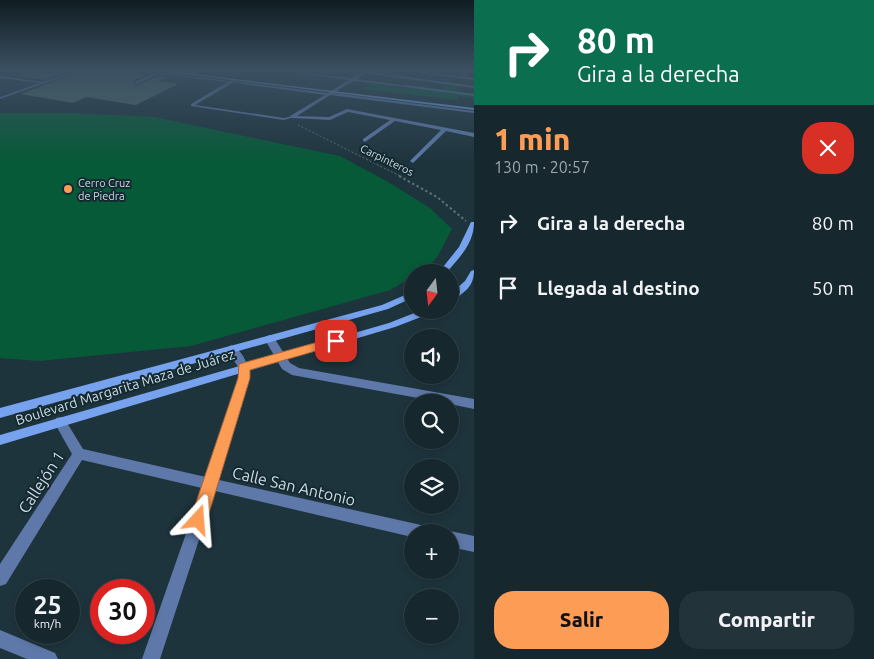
<!DOCTYPE html>
<html lang="es">
<meta charset="utf-8">
<style>
body{margin:0;font-family:Ubuntu,sans-serif;background:#23333a;color:#f1f3f6;height:100vh;display:flex;flex-direction:column;font-size:19px;white-space:nowrap}
*{box-sizing:border-box;margin:0}
p{font-size:16px;color:#9ea5aa}
.icon{flex:none;width:28px;height:28px;fill:none;stroke:currentColor;stroke-width:2;stroke-linecap:round;stroke-linejoin:round}
.map{position:relative;flex:1;overflow:hidden}
.sheet{display:flex;flex-direction:column;background:#16272e;width:400px}
.sheet>*{flex:none}
.hud{background:#0b6e4f;color:#fff;overflow:hidden}
.needle{width:32px;rotate:195deg}
.tools{position:absolute;left:404px;top:264px;display:grid;gap:10px}
.tools a{display:grid;place-items:center;width:55px;height:55px;border-radius:50%;background:#16272e;box-shadow:0 2px 8px #0003,0 0 0 1px #35444a;font-size:25px}
.speed{position:absolute;left:15px;top:579px;display:flex;gap:10px;font-size:25px;font-weight:700;text-align:center}
.speed>*{display:grid;place-content:center;width:65px;height:65px;border-radius:50%;background:#16272e;box-shadow:0 2px 8px #0003,0 0 0 1px #35444a;line-height:1}
.speed small{font-size:12px;font-weight:400}
.speed .limit{border:8px solid #d22;background:#fff;color:#111}
.pin{position:absolute;display:grid;place-items:center;width:42px;height:42px;color:#fff;margin:-21px;border-radius:10px;box-shadow:0 2px 8px #0006}
.me{position:absolute;width:55px;margin:-28px;rotate:19deg;stroke-linejoin:round;filter:drop-shadow(0 0 4px #0008)}
.turn{display:flex;align-items:center;gap:18px;height:105px;padding:0 20px;font-size:22px}
.turn .icon{width:65px;height:65px;stroke-width:2.5}
.turn b{display:block;font-size:35px;line-height:42px}
.round{display:grid;place-items:center;flex:none;width:52px;height:52px;border-radius:20px;background:#23333a}
.headline{display:flex;align-items:center;justify-content:space-between;height:85px;padding:0 20px}
h1{font-size:30px;font-weight:800;line-height:38px;color:#fd9c55}
.button{display:flex;gap:10px;margin-top:auto;padding:10px 20px}
.button a{flex:1;height:58px;border-radius:20px;background:#fd9c55;color:#111;font-size:20px;font-weight:800;line-height:58px;text-align:center}
.button a+a{background:#23333a;color:#f1f3f6}
ul{padding:0;list-style:none}
li{display:flex;align-items:center;gap:15px;height:65px;padding:0 20px}
li div{flex:1}
li b{display:block;font-size:19px}
li em{font-style:normal}
main{display:flex;flex:1;min-height:0}
.map>svg:first-child{display:block}
.green{fill:#065a37}
.building{fill:#4f6b6a}
.lines{fill:none;stroke-linecap:round;stroke-linejoin:round}
.path-far1{stroke:#5e7078;stroke-width:1;stroke-dasharray:2 2;stroke-linecap:butt}
.path{stroke:#5e7078;stroke-width:2;stroke-dasharray:2.5 2.5;stroke-linecap:butt}
.service{fill:#5e79a9;fill-rule:evenodd}
.pedestrian{fill:#5e79a9;fill-rule:evenodd}
.minor{fill:#5e79a9;fill-rule:evenodd}
.secondary{fill:#76a2ee;fill-rule:evenodd}
.route{fill:#fd9c55;stroke:#a46537}
.poi-dot{fill:#fd9c55;stroke:#142a33;stroke-width:2}
.labels{text-anchor:middle;stroke-width:4;stroke-linejoin:round;paint-order:stroke}
.far-street-label{font-size:11px;fill:#cedbe1;stroke:#142a33}
.far-poi-label{font-size:11px;fill:#cedbe1;stroke:#142a33;text-anchor:start}
.street-label{font-size:14px;fill:#cedbe1;stroke:#142a33}
.near-street-label{font-size:16px;fill:#cedbe1;stroke:#142a33}
</style>
<main>
<div class="map">
<svg width="474" height="659" viewBox="0 0 474 659">
<rect width="100%" height="100%" fill="#1e343d"/>
<g class="green">
<polygon points="370,83 408,89 414,85 443,89 448,84 459,86 454,91 474,94 474,98 459,96 456,100 362,89"/>
<path d="M0,113H71L154,117L340,156L388,182L430,208L452,229C442,246 435,272 412,272V277L390,290L191,346L39,361L0,358Z"/>
</g>
<g class="building">
<polygon points="34,70 74,70 43,80 15,76"/>
<polygon points="84,70 118,70 147,75 134,80 135,86 158,76 168,77 159,81 178,84 136,105 86,97 73,103 21,94"/>
</g>
<g class="lines">
<polyline class="path-far1" points="298,125 402,177"/>
<polyline class="path" points="399,176 437,197 466,221"/>
<g class="service">
<polygon points="79,70 82,70 0,99 0,97 40,83 0,78 0,76 43,82"/>
<polygon points="132,70 230,81 235,79 232,83 195,105 284,118 292,116 294,117 284,120 191,106 191,104 228,82 158,74 136,84 135,82 155,73"/>
</g>
<g class="pedestrian">
<polygon points="401,70 474,78 474,80 403,71"/>
<polygon points="393,75 474,86 474,88 392,77"/>
<polygon points="404,85 474,94 474,96 405,87"/>
</g>
<g class="minor">
<polygon points="197,70 202,70 190,75 187,74"/>
<polygon points="276,70 352,78 366,70 370,70 368,71 395,76 393,77 365,73 357,79 407,86 405,87 353,81 333,93 474,111 474,113 330,95 297,116 329,117 347,109 474,133 474,137 446,131 413,163 410,161 441,130 395,121 365,142 363,141 363,139 390,120 348,112 330,120 292,118 290,116 325,95 229,82 231,81 328,93 349,80"/>
<polygon points="467,70 471,70 461,79 459,79"/>
<polygon points="269,335 273,336 290,363 299,368 474,399 474,409 450,404 450,402 440,402 292,375 282,369 264,338"/>
<path d="M231,345C243,350 249,366 250,378L219,480L421,525L426,527L428,532H412V537L215,491L160,659H142L202,488L82,460L6,584L0,586V564L72,454L54,422L56,418L60,417L64,418L83,449L206,477L238,378L239,368L226,349Z"/>
<polygon points="450,531 474,536 474,552 450,547 450,532 448,532"/>
<polygon points="0,630 55,653 58,659 27,659 0,648"/>
</g>
<g class="secondary">
<polygon points="150,70 160,70 474,108 474,110"/>
<path d="M471,222H474C474,243 460,257 447,272H439L459,247Z"/>
<path d="M474,270C474,287 465,291 453,301L450,302V294L465,281L471,271Z"/>
<polygon points="412,292 412,298 388,309 0,418 0,408 382,305"/>
<polygon points="422,310 436,310 434,312 395,327 0,445 0,435 389,323"/>
</g>
</g>
<linearGradient id="sky" x2="0" y2="1"><stop stop-color="#101d22"/><stop offset="0.43" stop-color="#3b5062"/><stop offset="1" stop-color="#3b5062" stop-opacity="0"/></linearGradient>
<rect width="474" height="162" fill="url(#sky)"/>
<polygon class="route" points="336,337 340,338 341,341 340,344 250,370 250,378 207,520 204,526 198,528 193,526 190,520 238,378 239,364"/>
<circle class="poi-dot" cx="68" cy="189" r="5"/>
<g class="labels">
<g class="far-street-label">
<text transform="translate(387 160) rotate(26)" y="4">Carpinteros</text>
</g>
<g class="far-poi-label">
<text x="78" y="187">Cerro Cruz<tspan x="78" dy="13">de Piedra</tspan></text>
</g>
<g class="street-label">
<text transform="translate(125 387) rotate(-17)" y="5">Boulevard Margarita Maza de Juárez</text>
</g>
<g class="near-street-label">
<text transform="translate(41 482) rotate(-57)" y="6">Callejón 1</text>
<text transform="translate(294 486) rotate(13)" y="6">Calle San Antonio</text>
</g>
</g>
</svg>
<div class="tools">
<a><svg class="needle" viewBox="-14 -14 28 28"><path d="M0-13l5 13h-10z" fill="#e53935"/><path d="M0 13l5-13h-10z" fill="#9ea5aa"/></svg></a>
<a><svg class="icon" aria-label="sound" viewBox="0 0 24 24"><path d="M4 9h4l5-4v14l-5-4H4zM17 9q2 3 0 6"/></svg></a>
<a><svg class="icon" aria-label="search" viewBox="0 0 24 24"><circle cx="10" cy="10" r="6"/><path d="M15 15l6 6"/></svg></a>
<a><svg class="icon" aria-label="layers" viewBox="0 0 24 24"><path d="M12 4l9 5-9 5-9-5zM3 14l9 5 9-5"/></svg></a>
<a>+</a>
<a>−</a>
</div>
<div class="speed"><div>25<small>km/h</small></div><div class="limit">30</div></div>
<div class="pin" style="left:336px;top:341px;background:#d93025"><svg class="icon" aria-label="arrive" viewBox="0 0 24 24"><path d="M6 21V4h12l-3 4 3 4H6"/></svg></div>
<svg class="me" style="left:198px;top:520px" viewBox="-20 -20 40 40"><path d="M0-17L14 15 0 8-14 15z" fill="#fd9c55" stroke="#fff" stroke-width="4"/></svg>
</div>
<section class="sheet">
<div class="hud">
<div class="turn"><svg class="icon" aria-label="right" viewBox="0 0 24 24"><path d="M7 20v-9h11M14 6l5 5-5 5"/></svg><div><b>80 m</b>Gira a la derecha</div></div>
</div>
<div class="headline"><div><h1>1 min</h1><p>130 m · 20:57</p></div><a class="round" style="background:#d93025;color:#fff"><svg class="icon" aria-label="close" viewBox="0 0 24 24"><path d="M6 6l12 12M18 6L6 18"/></svg></a></div>
<ul>
<li><svg class="icon" aria-label="right" viewBox="0 0 24 24"><path d="M7 20v-9h11M14 6l5 5-5 5"/></svg><div><b>Gira a la derecha</b></div><em>80 m</em></li>
<li><svg class="icon" aria-label="arrive" viewBox="0 0 24 24"><path d="M6 21V4h12l-3 4 3 4H6"/></svg><div><b>Llegada al destino</b></div><em>50 m</em></li>
</ul>
<div class="button"><a>Salir</a><a>Compartir</a></div>
</section>
</main>
